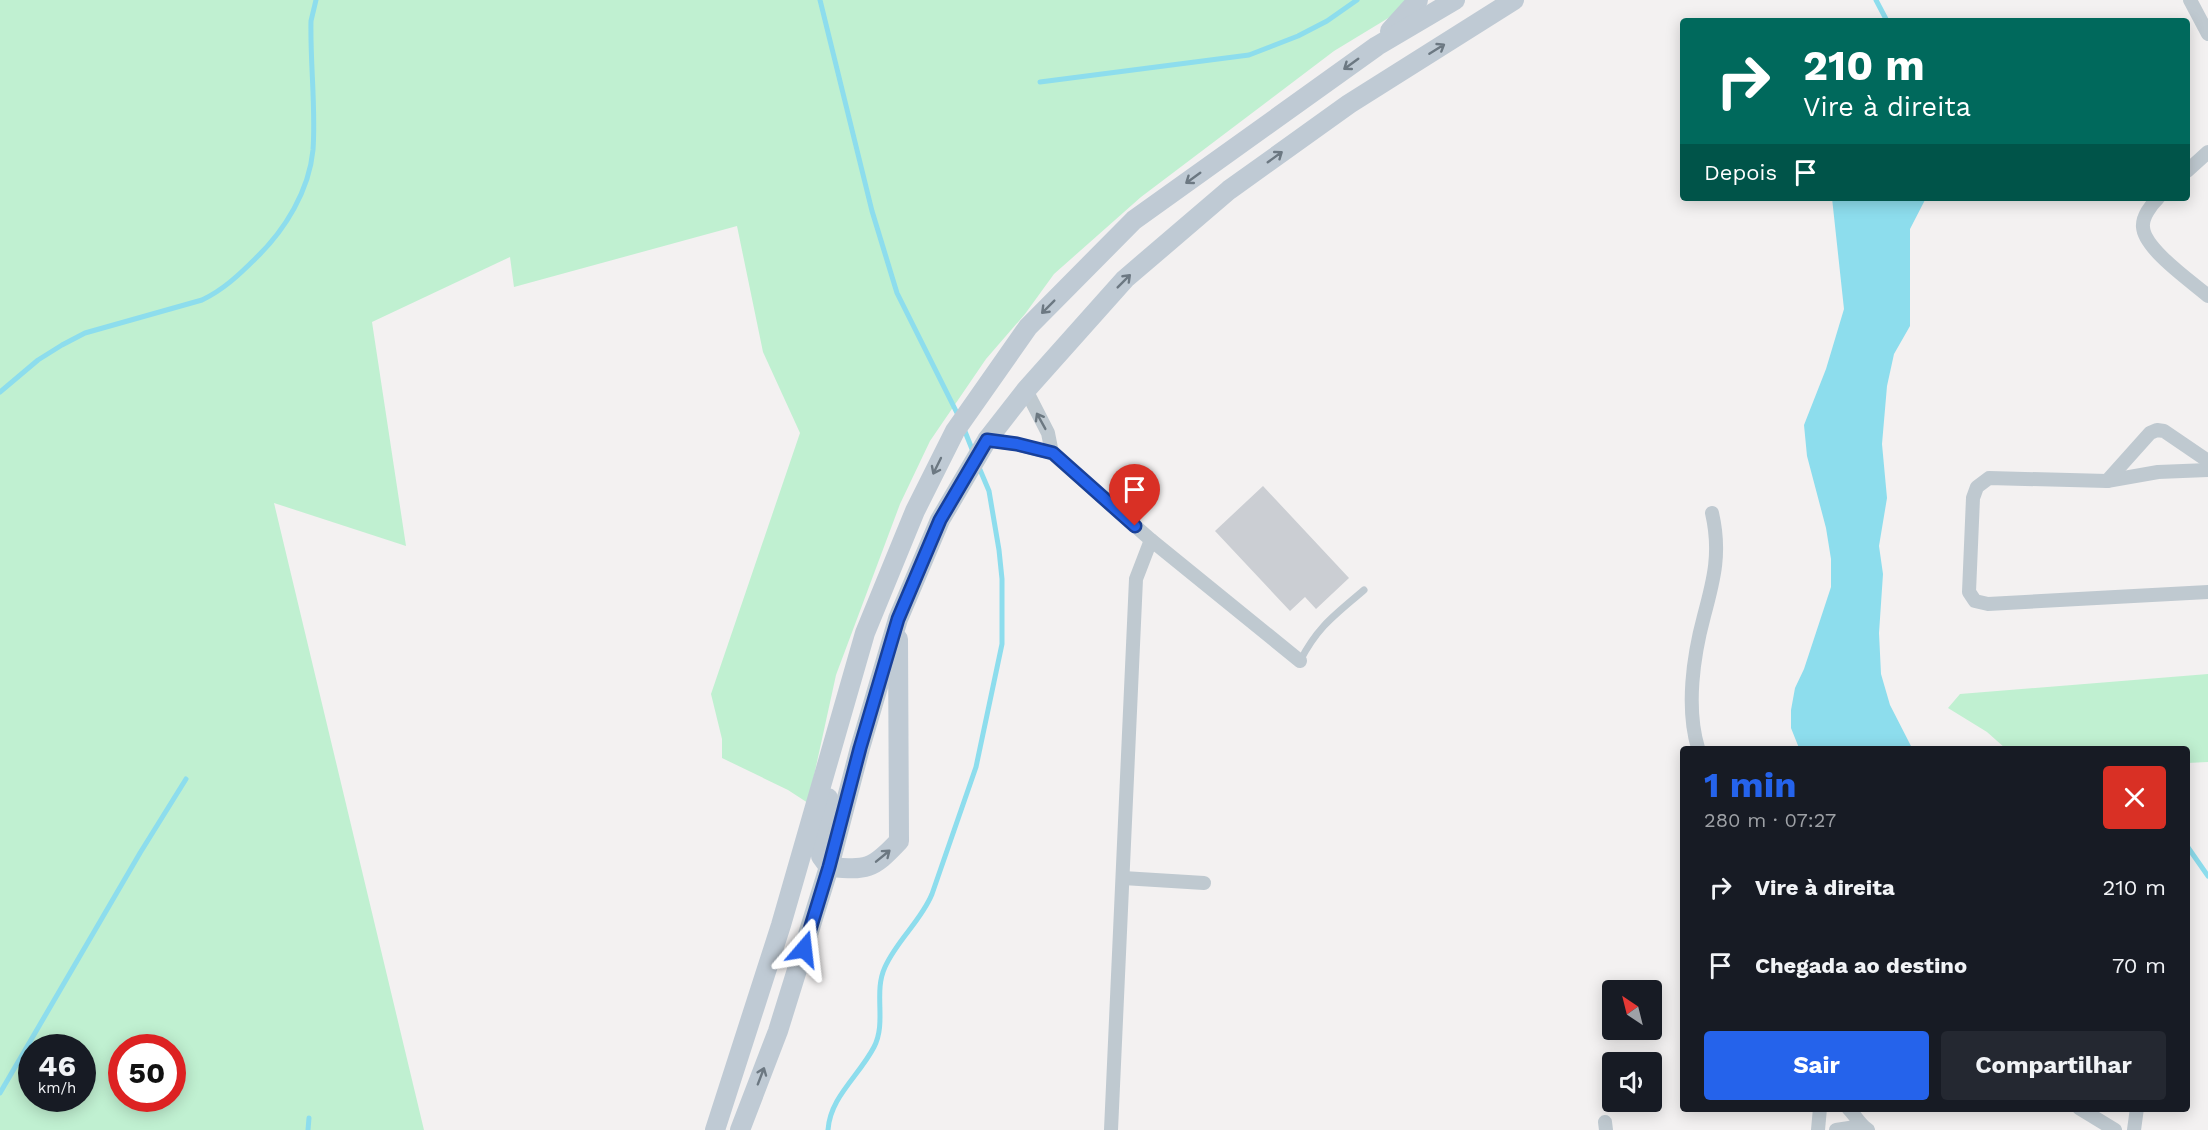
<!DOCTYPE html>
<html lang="pt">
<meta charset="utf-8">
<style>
body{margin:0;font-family:"Work Sans",sans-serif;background:#242831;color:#f1f3f6;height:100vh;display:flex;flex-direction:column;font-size:22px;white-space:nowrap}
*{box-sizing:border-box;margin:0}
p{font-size:20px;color:#9ea1a6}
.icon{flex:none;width:33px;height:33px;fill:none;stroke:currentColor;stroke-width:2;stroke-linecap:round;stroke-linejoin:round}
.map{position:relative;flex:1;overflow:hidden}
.panel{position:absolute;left:1680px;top:746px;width:510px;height:366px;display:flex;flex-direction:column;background:#171b24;border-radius:6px;box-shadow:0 3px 15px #0003}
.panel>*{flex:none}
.guide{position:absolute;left:1680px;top:18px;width:510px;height:183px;border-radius:6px;box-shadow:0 3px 15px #0003;background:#00695c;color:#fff;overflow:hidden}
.needle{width:39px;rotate:325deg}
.fabs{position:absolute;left:1602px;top:980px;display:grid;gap:12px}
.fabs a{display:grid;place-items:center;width:60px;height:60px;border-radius:6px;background:#171b24;box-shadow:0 3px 15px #0003;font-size:30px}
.speed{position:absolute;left:18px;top:1034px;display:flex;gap:12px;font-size:30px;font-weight:700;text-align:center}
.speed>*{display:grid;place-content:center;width:78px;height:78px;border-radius:50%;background:#171b24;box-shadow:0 3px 15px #0003;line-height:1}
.speed small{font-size:15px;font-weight:400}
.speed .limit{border:9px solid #d22;background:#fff;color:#111}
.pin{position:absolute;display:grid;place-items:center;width:51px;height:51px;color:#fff;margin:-62px -26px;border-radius:50% 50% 50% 0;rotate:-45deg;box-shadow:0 0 6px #0007}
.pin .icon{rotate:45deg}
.me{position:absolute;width:66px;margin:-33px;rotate:17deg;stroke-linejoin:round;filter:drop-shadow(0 0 4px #0008)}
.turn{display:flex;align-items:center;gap:21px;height:126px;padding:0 24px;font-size:27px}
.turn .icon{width:78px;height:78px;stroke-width:2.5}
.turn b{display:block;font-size:42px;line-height:51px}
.then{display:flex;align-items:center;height:57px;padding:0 24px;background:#0003;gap:12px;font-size:22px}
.round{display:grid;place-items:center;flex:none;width:63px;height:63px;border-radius:6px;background:#242831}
.overview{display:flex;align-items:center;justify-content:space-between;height:102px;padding:0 24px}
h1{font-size:36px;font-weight:700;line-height:45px;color:#2563eb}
.cta{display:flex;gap:12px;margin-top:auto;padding:12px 24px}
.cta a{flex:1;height:69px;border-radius:6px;background:#2563eb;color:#fff;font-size:24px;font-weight:700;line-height:69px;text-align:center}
.cta a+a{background:#242831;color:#f1f3f6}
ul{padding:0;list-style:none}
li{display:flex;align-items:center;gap:18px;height:78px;padding:0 24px}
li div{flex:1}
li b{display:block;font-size:22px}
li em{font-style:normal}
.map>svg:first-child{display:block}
.green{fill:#c0f0d1;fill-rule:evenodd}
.water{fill:#8ddded}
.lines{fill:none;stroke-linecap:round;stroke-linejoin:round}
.stream{stroke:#8ddded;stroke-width:5}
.building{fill:#cbced3}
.service{stroke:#bfc9d0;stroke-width:7}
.minor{stroke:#bfc9d0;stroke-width:14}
.secondary{stroke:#bfcad4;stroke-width:20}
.oneway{stroke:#6c7882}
.oneway2{stroke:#6c7881}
.route-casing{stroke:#184099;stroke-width:15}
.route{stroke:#2563eb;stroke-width:10}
</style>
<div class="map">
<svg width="2208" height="1130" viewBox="0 0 2208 1130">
<rect width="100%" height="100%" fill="#f3f1f1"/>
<g class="green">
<path d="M0,0H1418L1334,51L1141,197L1054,274L1025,314L986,359L930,441L900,504L836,675L808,803L788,790L722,758V739L711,694L800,433L763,352L737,226L514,287L510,257L372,322L406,546L274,503L424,1130H0ZM32,1047H82V1098H32ZM122,1047H172V1098H122Z"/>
<polygon points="2208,674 2208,762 2187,763 2187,748 2005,748 1987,732 1948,708 1960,694"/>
</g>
<polygon class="water" points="1832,198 1926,198 1910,229 1910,326 1894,354 1887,386 1882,444 1887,498 1879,546 1883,574 1879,633 1881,674 1890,705 1912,748 1799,748 1791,728 1791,710 1795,688 1804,669 1831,587 1831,559 1826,528 1807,456 1804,425 1826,369 1844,309"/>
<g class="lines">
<g class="stream">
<polyline points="820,0 872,211 897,293 959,417"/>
<polyline points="1876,0 1887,21"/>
<polyline points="1040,82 1249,55 1298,36 1327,21 1357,0"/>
<path d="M0,392L38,360L62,345L85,333L202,300C223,290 239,275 256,258C285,230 309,191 313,150C316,107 310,64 311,21L316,0"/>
<polyline points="964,429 974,454"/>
<polyline points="2187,846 2208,876"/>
<polyline points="0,1093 140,853 186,779"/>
<polyline points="308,1130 309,1118"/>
<path d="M828,1130C830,1097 859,1076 874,1047C887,1022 873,993 885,967C897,940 921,921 932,894L976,767L1002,644V579L999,550L989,491L978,465"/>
</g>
</g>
<polygon class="building" points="1263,486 1349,578 1316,609 1305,597 1290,611 1215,531"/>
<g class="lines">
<path class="service" d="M1300,661C1318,626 1335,615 1364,590"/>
<g class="minor">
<polyline points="2190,0 2208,34"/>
<polyline points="2187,171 2208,152"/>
<path d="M2158,198C2151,205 2142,217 2143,227C2144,249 2192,282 2208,296"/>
<polyline points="1026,390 1048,433 1052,453"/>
<polyline points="987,440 1016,444 1052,453 1151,540 1300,661"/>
<polyline points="2208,470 2158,472 2107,481 1989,478 1977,487 1973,498 1969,592 1975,601 1988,604 2208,592"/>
<polyline points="2107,481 2150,433 2157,430 2164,431 2208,461"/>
<path d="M1698,748C1686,708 1693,657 1704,616C1714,579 1721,552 1712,513"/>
<polyline points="1123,878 1204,883"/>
<path d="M1848,1108C1855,1115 1860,1125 1868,1130"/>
<polyline points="2079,1108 2115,1130"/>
<polyline points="1605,1122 1606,1130"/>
<polyline points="1111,1130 1136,579 1151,540"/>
<polyline points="1818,1130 1820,1108"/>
<polyline points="1836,1130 1862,1126"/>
<polyline points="2134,1130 2137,1108"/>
</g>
<g class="secondary">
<polyline points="1390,31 1418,0"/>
<path d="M828,798L821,856L829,867C867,870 872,870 899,841L898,639"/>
<polyline points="715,1130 781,925 865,633 915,511 955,431 1028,327 1134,220 1377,46 1455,0"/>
<polyline points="740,1130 778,1031 829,867 860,748 898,619 940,520 987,440 1026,390 1125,279 1229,190 1349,104 1514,0"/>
</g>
</g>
<defs><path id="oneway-shaft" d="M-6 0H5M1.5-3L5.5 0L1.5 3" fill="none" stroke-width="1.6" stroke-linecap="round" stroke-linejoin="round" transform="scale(1.5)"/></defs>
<g class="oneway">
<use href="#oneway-shaft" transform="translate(1437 49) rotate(-32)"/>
<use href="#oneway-shaft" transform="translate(1351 64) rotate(144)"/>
<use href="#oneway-shaft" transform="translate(1275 157) rotate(-36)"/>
<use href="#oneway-shaft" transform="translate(1193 178) rotate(144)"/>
<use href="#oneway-shaft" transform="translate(1124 281) rotate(-45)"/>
<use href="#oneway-shaft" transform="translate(1048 307) rotate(135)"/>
<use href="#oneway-shaft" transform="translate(937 466) rotate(116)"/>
<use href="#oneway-shaft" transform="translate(883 856) rotate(-39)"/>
<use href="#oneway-shaft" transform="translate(761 1076) rotate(-69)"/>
</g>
<use class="oneway2" href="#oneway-shaft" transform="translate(1041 421) rotate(-119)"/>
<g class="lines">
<defs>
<polyline id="route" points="804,949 829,867 860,748 898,619 940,520 987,440 1017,444 1053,453 1135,526"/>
</defs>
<use href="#route" class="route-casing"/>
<use href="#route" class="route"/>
</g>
</svg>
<div class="fabs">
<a><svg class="needle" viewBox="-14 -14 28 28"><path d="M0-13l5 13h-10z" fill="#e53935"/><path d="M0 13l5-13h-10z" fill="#9ea1a6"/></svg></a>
<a><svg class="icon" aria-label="sound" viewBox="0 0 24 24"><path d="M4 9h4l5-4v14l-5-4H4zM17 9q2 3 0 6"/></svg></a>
</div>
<div class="speed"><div>46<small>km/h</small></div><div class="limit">50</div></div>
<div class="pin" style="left:1135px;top:526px;background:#d93025"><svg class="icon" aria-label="arrive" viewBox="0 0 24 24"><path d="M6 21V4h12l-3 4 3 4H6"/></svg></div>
<svg class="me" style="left:804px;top:949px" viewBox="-20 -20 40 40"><path d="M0-17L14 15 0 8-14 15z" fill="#2563eb" stroke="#fff" stroke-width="4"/></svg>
<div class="guide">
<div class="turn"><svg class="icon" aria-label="right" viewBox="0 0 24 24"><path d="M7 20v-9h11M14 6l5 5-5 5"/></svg><div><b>210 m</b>Vire à direita</div></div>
<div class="then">Depois<svg class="icon" aria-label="arrive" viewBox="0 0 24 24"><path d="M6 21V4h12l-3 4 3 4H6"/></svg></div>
</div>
<section class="panel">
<div class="overview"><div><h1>1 min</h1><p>280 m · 07:27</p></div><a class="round" style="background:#d93025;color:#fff"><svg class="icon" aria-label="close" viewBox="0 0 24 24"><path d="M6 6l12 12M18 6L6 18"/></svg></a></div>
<ul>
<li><svg class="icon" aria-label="right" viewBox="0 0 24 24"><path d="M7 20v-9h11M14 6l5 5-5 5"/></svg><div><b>Vire à direita</b></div><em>210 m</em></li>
<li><svg class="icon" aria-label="arrive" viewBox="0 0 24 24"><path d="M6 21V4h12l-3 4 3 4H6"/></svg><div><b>Chegada ao destino</b></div><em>70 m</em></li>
</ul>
<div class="cta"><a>Sair</a><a>Compartilhar</a></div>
</section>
</div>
